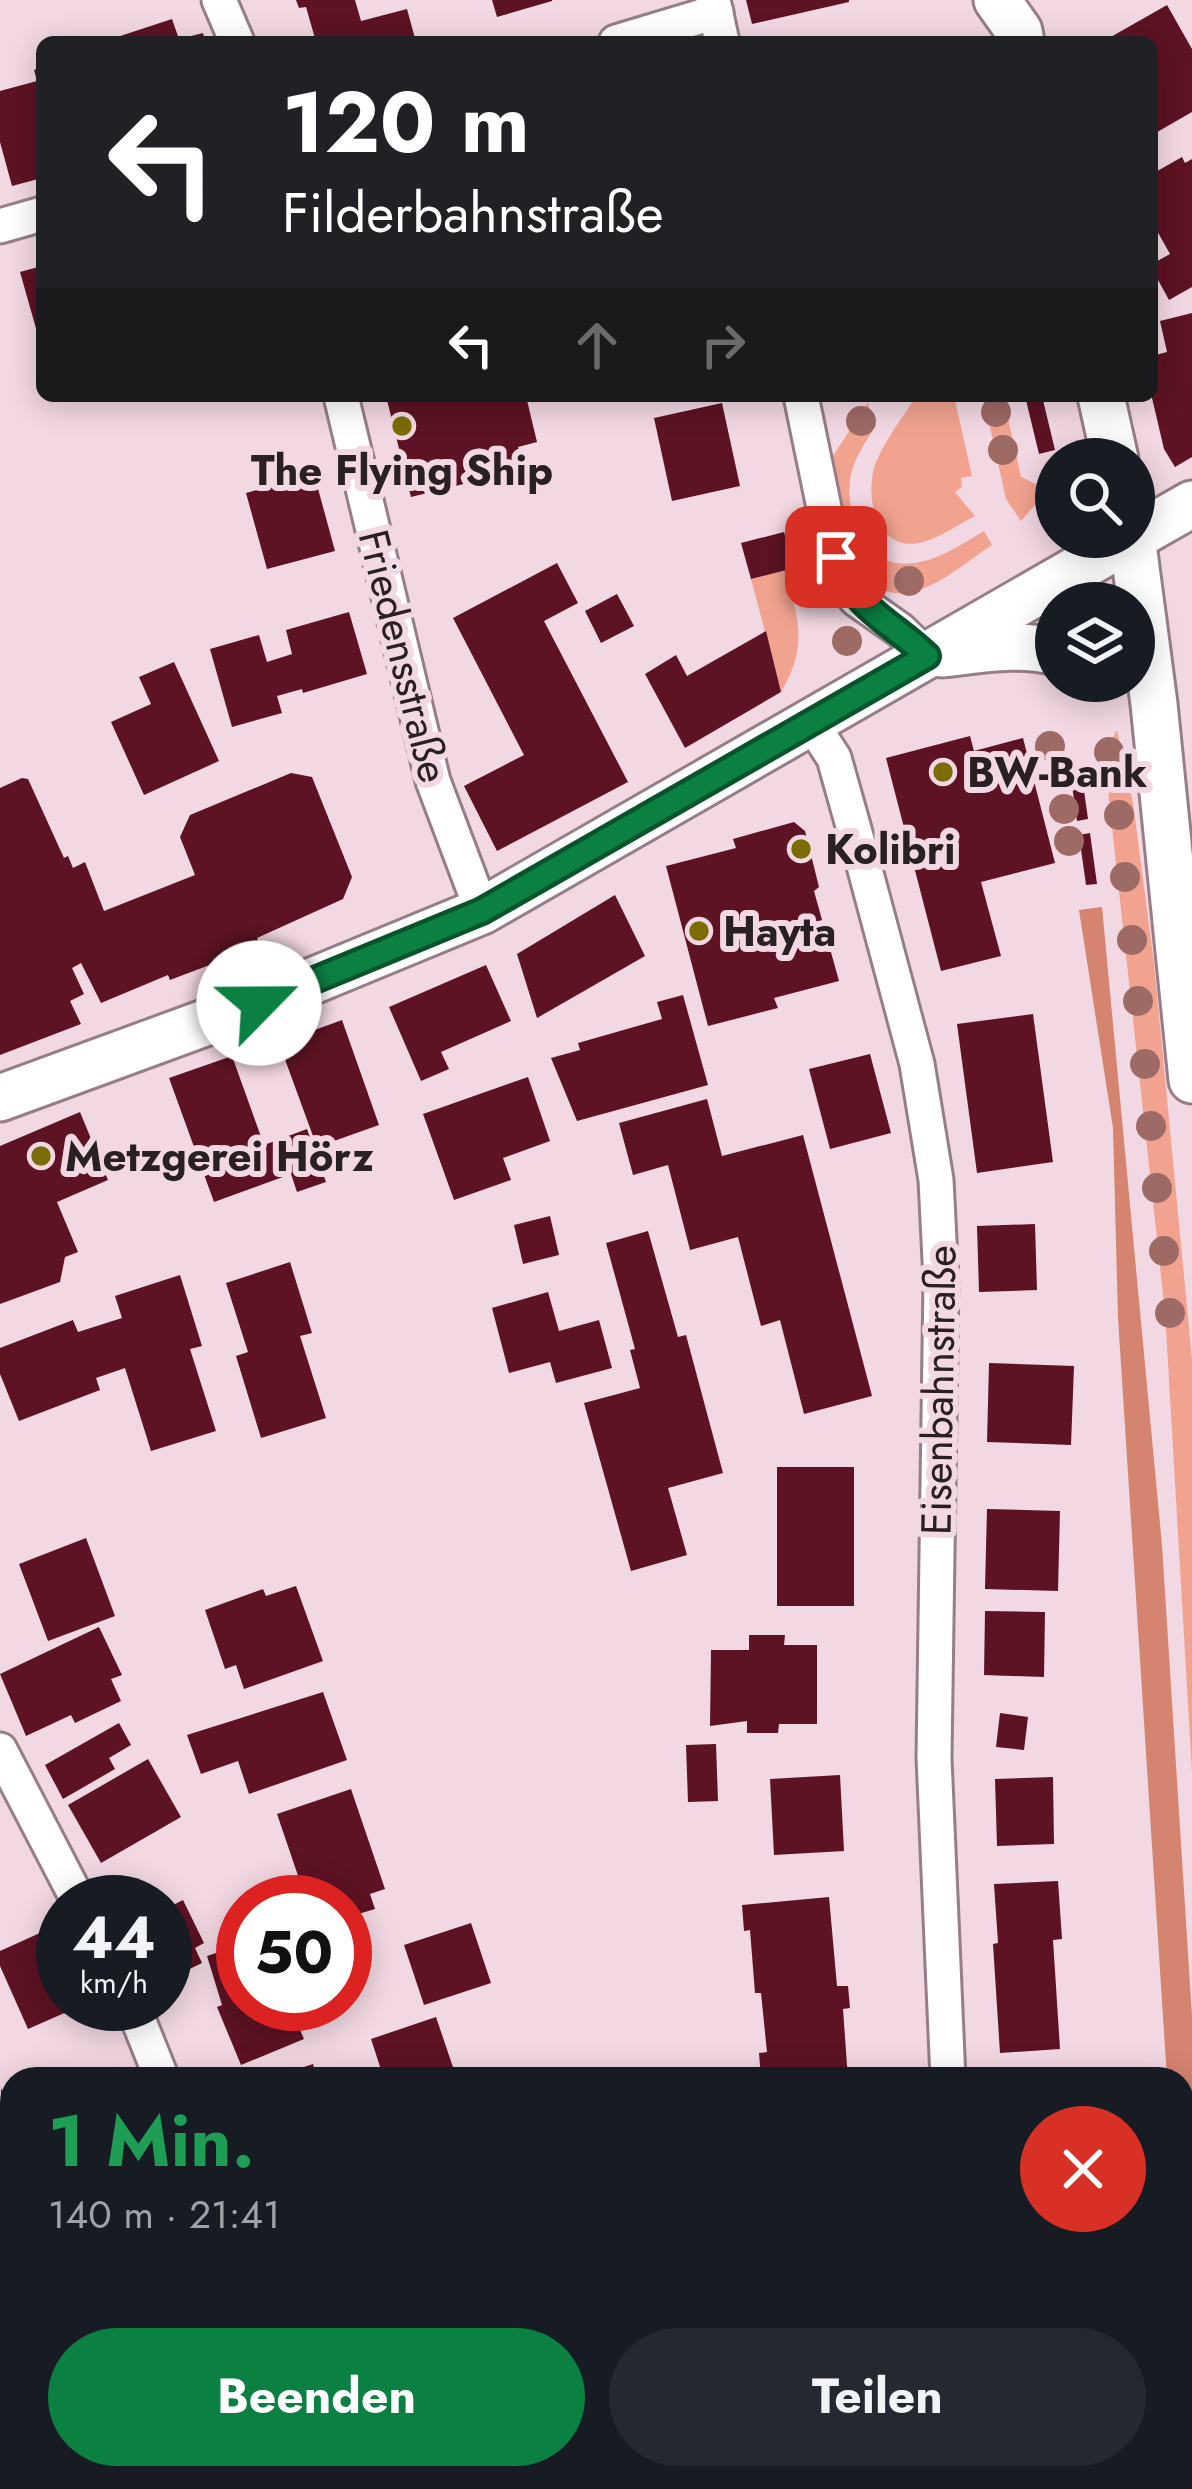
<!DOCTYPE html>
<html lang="de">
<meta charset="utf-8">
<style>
body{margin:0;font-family:Jost,sans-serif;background:#242831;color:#f1f3f6;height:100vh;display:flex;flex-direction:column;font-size:45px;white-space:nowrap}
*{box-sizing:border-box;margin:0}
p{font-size:39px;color:#9ea1a6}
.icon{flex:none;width:66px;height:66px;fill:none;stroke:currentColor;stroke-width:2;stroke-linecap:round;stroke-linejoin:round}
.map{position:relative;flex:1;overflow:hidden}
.sheet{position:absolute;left:0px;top:2067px;width:1194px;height:423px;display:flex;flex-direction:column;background:#171b24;border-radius:36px 36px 0 0;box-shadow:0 6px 30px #0003}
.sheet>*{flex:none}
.top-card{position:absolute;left:36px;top:36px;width:1122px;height:366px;border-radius:18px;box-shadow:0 6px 30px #0003;background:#202124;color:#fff;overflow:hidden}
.controls{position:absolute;left:1035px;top:438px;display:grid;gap:24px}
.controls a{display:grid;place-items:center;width:120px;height:120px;border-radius:50%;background:#171b24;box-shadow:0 6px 30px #0003;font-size:60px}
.speed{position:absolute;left:36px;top:1875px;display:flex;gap:24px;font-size:60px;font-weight:700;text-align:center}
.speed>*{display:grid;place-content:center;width:156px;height:156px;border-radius:50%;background:#171b24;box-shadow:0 6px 30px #0003;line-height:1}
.speed small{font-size:30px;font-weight:400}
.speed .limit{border:18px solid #d22;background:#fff;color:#111}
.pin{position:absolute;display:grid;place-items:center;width:102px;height:102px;color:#fff;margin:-51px;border-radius:24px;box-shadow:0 6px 18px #0006}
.me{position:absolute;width:132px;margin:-66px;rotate:67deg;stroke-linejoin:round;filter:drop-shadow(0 0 9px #0008)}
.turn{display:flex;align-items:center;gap:42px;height:252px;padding:0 48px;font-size:54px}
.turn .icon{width:156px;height:156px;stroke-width:2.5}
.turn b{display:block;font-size:84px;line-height:102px}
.lanes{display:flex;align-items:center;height:114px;padding:0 48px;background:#0003;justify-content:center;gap:60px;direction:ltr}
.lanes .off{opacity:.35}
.round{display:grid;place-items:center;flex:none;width:126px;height:126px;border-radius:63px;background:#242831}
.headline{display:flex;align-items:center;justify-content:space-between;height:204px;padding:0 48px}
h1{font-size:72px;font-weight:700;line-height:90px;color:#1e9e55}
.primary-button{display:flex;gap:24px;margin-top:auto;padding:24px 48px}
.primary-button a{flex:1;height:138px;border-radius:72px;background:#0b8043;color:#fff;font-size:48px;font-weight:700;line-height:138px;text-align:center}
.primary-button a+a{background:#242831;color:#f1f3f6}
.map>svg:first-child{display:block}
.green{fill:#f2a38f}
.forest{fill:#d58470}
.building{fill:#5d1323}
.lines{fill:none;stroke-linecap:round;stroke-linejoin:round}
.street-casing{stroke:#957e88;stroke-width:39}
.secondary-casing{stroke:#957e88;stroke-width:51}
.street{stroke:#fff;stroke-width:33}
.secondary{stroke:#fff;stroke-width:45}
.tree{fill:#9e6a66}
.route-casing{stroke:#07532c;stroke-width:30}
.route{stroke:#0b8043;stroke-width:21}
.poi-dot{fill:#7c6c06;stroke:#f2d8e2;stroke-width:4.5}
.labels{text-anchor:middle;stroke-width:12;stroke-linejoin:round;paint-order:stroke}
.poi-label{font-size:42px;font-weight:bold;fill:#292024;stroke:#f2d8e2;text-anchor:start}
.street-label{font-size:42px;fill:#292024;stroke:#f2d8e2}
</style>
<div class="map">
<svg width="1192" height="2489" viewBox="0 0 1192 2489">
<rect width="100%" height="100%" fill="#f2d8e2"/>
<g class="green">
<path d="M916,396H954L972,476L961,478L962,487L955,492L975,516C959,524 941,537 923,542C877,555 863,496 876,462C886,439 903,417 916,396Z"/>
<polygon points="983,396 1003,396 1021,477 1048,490 1021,521 1006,499"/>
<path d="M868,402L873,430C863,446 852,462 850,481C846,513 862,559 897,563C929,567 957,547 984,531L992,545C972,558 951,576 929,586C845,622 844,512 833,456Z"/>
<path d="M785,570C798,619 809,645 781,692L751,579Z"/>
<polygon points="1117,730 1133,803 1154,963 1192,1359 1192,1772 1165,1312 1104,754"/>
</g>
<polygon class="forest" points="1102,907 1162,1545 1192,2016 1192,2431 1182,2290 1182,2079 1167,2079 1118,1318 1113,1128 1079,910"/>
<g class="building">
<polygon points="296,0 355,0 361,21 407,9 416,42 316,42 306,7 299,8"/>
<polygon points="492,0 552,0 552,1 497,17"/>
<polygon points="746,0 849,0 849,2 752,24"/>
<polygon points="1167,5 1192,49 1192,112 1152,135 1152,42 1102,42"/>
<polygon points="172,19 179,39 203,33 205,42 102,42"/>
<polygon points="42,67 42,178 12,186 0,142 0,91 37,81 34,70"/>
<polygon points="1182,157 1185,163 1192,159 1192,287 1169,300 1152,269 1152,264 1170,254 1152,222 1152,174"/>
<polygon points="42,266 42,346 41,346 20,272"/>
<polygon points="1192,313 1192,457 1175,467 1164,449 1152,398 1152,356 1167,352 1160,321"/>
<polygon points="386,396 526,396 537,442 518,447 524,469 411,497"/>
<polygon points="1025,396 1042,396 1055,450 1039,454"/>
<polygon points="722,403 740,486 672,501 654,418"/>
<polygon points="314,474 335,551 267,569 246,493"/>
<polygon points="784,532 794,568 751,579 741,543"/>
<polygon points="557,563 578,603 544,621 628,782 497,851 464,786 524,755 453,618"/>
<polygon points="617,594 634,626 601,643 585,611"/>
<polygon points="349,612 367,674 303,693 302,689 277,696 282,713 232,727 210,649 259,635 267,662 292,654 286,630"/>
<polygon points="766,631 781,692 685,748 645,674 676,655 687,676"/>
<polygon points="174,662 219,761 144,795 111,722 151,704 139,677"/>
<polygon points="970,736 974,751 1023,738 1055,863 981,882 1001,956 941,971 886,758"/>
<polygon points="1081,769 1088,819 1077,821 1070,771"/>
<polygon points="291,773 312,777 352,877 343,899 257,938 259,942 255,947 236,955 170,980 168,975 101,1003 81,963 72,968 84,994 70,1001 81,1024 0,1055 0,788 22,778 28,779 64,858 68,856 73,868 85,862 104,911 195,875 180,837 190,815"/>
<polygon points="794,822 805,831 819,887 814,891 839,981 774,998 778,1008 708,1026 666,866 736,848 733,839"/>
<polygon points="1090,833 1097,884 1086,885 1079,835"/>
<polygon points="615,895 645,956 537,1018 517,954"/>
<polygon points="486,965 511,1021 441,1052 449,1069 421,1081 389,1007"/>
<polygon points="683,995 708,1085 577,1121 551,1058 580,1050 578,1043 662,1019 657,1002"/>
<polygon points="1033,1014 1053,1162 977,1173 957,1024"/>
<polygon points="342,1020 379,1125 317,1147 279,1043"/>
<polygon points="870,1054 891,1133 830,1149 809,1069"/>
<polygon points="232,1056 264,1145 307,1129 326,1182 297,1192 291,1174 214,1202 169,1078"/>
<polygon points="528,1077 550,1141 503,1158 511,1180 454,1200 423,1114"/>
<polygon points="707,1099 722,1156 803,1135 872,1396 804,1414 780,1320 761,1326 738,1237 690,1250 668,1165 633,1175 619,1123"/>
<polygon points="80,1112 108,1180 57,1202 78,1252 65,1257 60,1282 0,1304 0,1146"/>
<polygon points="550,1216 559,1255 523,1264 514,1225"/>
<polygon points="1035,1224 1037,1290 979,1292 977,1226"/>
<polygon points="648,1231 678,1337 686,1335 723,1473 668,1488 687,1555 631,1571 584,1403 640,1388 630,1350 635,1349 606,1243"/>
<polygon points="290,1262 312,1333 300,1336 326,1418 261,1438 236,1356 248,1352 226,1283"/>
<polygon points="180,1275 202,1346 190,1349 216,1431 151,1451 125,1368 96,1378 100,1390 19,1421 0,1374 0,1348 73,1320 78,1332 122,1318 115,1296"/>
<polygon points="548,1292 559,1331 599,1320 612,1368 556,1383 550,1362 509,1373 492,1308"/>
<polygon points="989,1363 1074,1366 1071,1445 987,1442"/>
<rect x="777" y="1467" width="77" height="139"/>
<polygon points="987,1509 1060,1511 1058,1591 985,1589"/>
<polygon points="86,1538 115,1616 48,1641 19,1564"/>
<polygon points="296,1586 323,1661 244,1689 236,1665 225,1669 205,1610 263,1589 266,1596"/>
<polygon points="985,1611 1045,1612 1044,1677 984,1675"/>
<polygon points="99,1627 122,1675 111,1679 121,1701 75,1723 71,1715 26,1736 0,1674"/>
<polygon points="749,1635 785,1635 784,1645 817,1645 817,1724 779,1724 778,1733 747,1733 747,1721 710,1726 711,1650 749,1650"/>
<polygon points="323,1692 347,1760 249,1794 238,1761 201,1774 187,1735"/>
<polygon points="1000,1713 1028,1717 1024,1750 996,1747"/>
<polygon points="119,1723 131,1745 109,1758 115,1769 63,1799 45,1765"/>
<polygon points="716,1744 718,1801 688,1802 686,1745"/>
<polygon points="148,1759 181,1817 101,1863 68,1805"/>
<polygon points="840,1775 844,1851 774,1855 770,1779"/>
<polygon points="1053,1777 1054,1844 997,1846 995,1779"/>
<polygon points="351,1789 385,1889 370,1894 375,1909 345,1918 345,1902 307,1902 277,1814"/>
<polygon points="1058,1881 1062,1939 1053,1940 1060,2049 1000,2053 993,1944 998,1943 994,1884"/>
<polygon points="829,1897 837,1986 848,1986 850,2008 843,2009 848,2079 761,2079 759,2053 767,2052 761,1993 755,1993 750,1930 744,1931 742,1905"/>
<polygon points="183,1900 204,1943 195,1948 202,1963 165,1981 165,1909"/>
<polygon points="471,1923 491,1983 424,2005 404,1945"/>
<polygon points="51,1928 63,1955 63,2004 85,2004 28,2029 0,1966 0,1951"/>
<polygon points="243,1944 243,2004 289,2004 304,2039 241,2065 217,2007 222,2005 207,1956"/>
<polygon points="436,2017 457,2079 384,2079 371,2039"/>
<polygon points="313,2064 317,2079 271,2079 270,2078"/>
<polygon points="1,2088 12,2120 12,2147 0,2152"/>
<polygon points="167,2478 213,2478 217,2489 165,2489 162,2480"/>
<polygon points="526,2478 600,2478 604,2489 530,2489"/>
<polygon points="661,2478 721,2478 721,2481 663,2489"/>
<polygon points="764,2478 813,2478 814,2489 764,2489"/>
<polygon points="1012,2478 1074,2478 1075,2489 1013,2489"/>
</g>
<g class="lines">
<defs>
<g id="street">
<polyline points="219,0 237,42"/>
<polyline points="713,0 722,42"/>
<polyline points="616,42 716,12"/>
<polyline points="0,226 42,214"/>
<polyline points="341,396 433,781 482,911"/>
<polyline points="801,396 827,522 844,578 856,599 900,630 927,656"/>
<polyline points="810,721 834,758 859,847 917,1064 936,1180 941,1280 934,1758 948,2079"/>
<polyline points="0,1750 79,1902"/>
<polyline points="132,2004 162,2079"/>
<polyline points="322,2478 327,2489"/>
<polyline points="973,2478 974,2489"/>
<polyline points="364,2489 393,2478"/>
</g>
<g id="secondary">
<polyline points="997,0 1019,31 1021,42"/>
<polyline points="1101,396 1115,459"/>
<polyline points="1132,537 1154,704 1192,1080"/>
<polyline points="1134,537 1192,504"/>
<path d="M942,654C980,650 1019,642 1056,652"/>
<polyline points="0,1098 259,1003 482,911 1133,537"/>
</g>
</defs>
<use href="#street" class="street-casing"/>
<use href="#secondary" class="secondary-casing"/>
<use href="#street" class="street"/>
<use href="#secondary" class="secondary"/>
</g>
<g class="tree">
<circle cx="996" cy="412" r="15"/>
<circle cx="861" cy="421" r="15"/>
<circle cx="1003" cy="450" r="15"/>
<circle cx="865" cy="558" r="15"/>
<circle cx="909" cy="581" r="15"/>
<circle cx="847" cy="641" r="15"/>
<circle cx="1050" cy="746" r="15"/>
<circle cx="1109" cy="752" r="15"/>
<circle cx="1064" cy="809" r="15"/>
<circle cx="1119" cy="815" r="15"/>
<circle cx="1069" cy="841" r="15"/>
<circle cx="1125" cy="877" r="15"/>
<circle cx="1132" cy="940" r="15"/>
<circle cx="1138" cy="1001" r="15"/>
<circle cx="1145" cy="1064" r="15"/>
<circle cx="1151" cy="1126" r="15"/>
<circle cx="1157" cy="1188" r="15"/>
<circle cx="1164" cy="1251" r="15"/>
<circle cx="1170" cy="1313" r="15"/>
</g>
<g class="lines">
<defs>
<path id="route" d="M259,1003L482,911L927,656C888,619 856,611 836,557"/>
</defs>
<use href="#route" class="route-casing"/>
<use href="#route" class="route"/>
</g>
<g class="poi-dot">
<circle cx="402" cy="426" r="12"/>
<circle cx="943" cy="772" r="12"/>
<circle cx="801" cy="849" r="12"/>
<circle cx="699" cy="931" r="12"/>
<circle cx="41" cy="1156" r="12"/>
</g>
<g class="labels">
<g class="poi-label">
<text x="402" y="485" text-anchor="middle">The Flying Ship</text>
<text x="967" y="787">BW-Bank</text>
<text x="825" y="864">Kolibri</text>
<text x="723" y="946">Hayta</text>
<text x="65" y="1171">Metzgerei Hörz</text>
</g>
<g class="street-label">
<text transform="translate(404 656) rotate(76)" y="15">Friedensstraße</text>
<text transform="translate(938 1390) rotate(-89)" y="15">Eisenbahnstraße</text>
</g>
</g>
</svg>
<div class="controls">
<a><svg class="icon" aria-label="search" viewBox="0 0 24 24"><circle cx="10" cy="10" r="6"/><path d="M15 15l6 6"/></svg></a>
<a><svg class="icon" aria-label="layers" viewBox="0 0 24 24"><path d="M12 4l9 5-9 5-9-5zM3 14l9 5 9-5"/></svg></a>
</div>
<div class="speed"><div>44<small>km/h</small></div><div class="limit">50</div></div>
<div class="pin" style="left:836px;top:557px;background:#d93025"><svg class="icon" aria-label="arrive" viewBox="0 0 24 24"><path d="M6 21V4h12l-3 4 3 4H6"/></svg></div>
<svg class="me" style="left:259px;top:1003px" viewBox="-20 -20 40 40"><circle r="19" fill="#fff"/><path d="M0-13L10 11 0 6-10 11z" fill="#0b8043"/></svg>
<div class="top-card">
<div class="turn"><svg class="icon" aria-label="left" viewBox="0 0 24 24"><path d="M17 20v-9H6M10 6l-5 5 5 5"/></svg><div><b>120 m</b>Filderbahnstraße</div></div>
<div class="lanes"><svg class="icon" aria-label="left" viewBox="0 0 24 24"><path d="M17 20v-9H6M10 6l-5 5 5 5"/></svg><svg class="icon off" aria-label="ahead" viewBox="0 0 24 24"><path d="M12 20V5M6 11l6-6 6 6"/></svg><svg class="icon off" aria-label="right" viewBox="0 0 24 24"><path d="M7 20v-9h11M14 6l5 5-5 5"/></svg></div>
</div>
<section class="sheet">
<div class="headline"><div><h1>1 Min.</h1><p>140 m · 21:41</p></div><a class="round" style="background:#d93025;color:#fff"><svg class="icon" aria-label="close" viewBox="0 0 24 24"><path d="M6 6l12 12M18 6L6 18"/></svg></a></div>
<div class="primary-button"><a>Beenden</a><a>Teilen</a></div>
</section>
</div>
